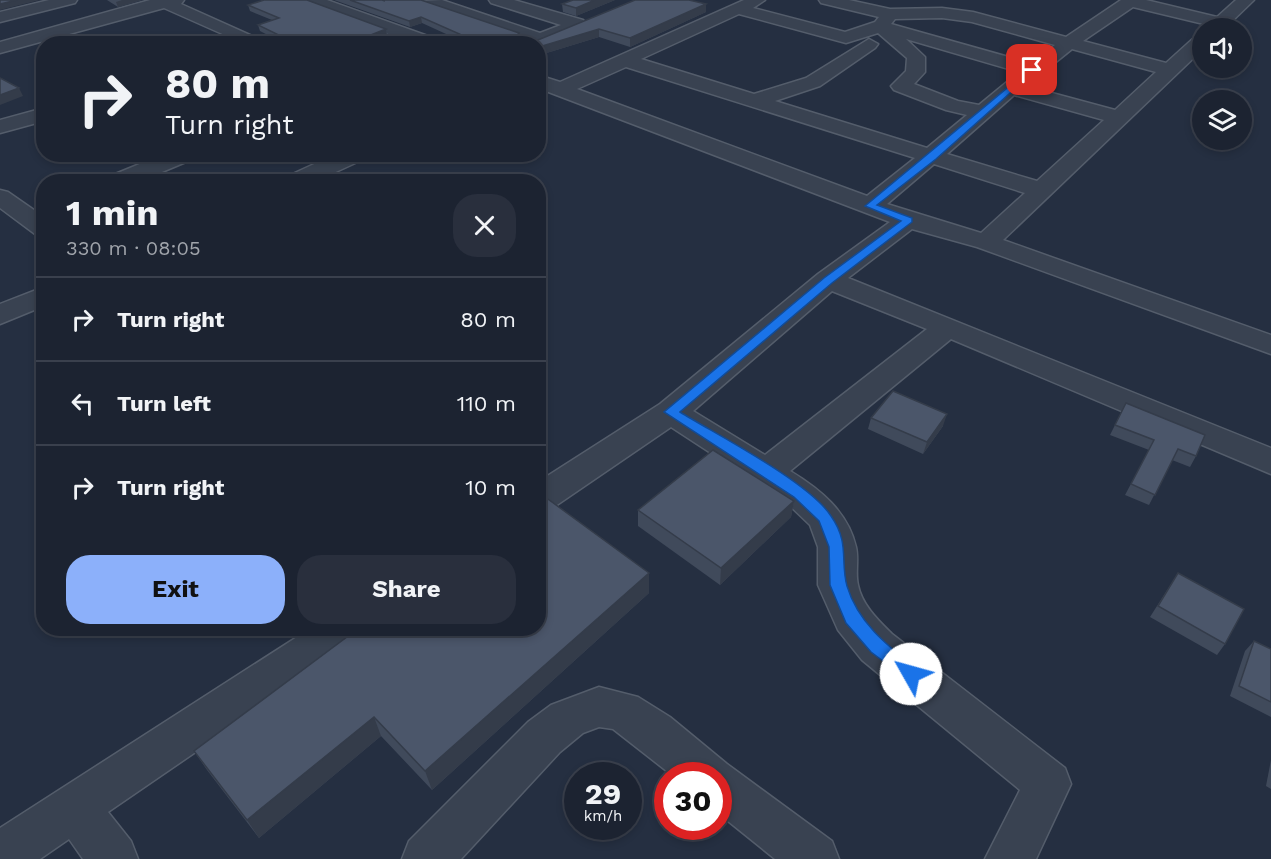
<!DOCTYPE html>
<meta charset="utf-8">
<style>
body{margin:0;font-family:"Work Sans",sans-serif;background:#292f3d;color:#f1f3f6;height:100vh;display:flex;flex-direction:column;font-size:22px;white-space:nowrap}
*{box-sizing:border-box;margin:0}
p{font-size:20px;color:#a0a4ab}
.icon{flex:none;width:33px;height:33px;fill:none;stroke:currentColor;stroke-width:2;stroke-linecap:round;stroke-linejoin:round}
.map{position:relative;flex:1;overflow:hidden}
.panel{position:absolute;left:36px;top:174px;width:510px;height:462px;display:flex;flex-direction:column;background:#1c2331;border-radius:24px;box-shadow:0 3px 9px #0003,0 0 0 2px #3a404d}
.panel>*{flex:none}
.guide{position:absolute;left:36px;top:36px;width:510px;height:126px;border-radius:24px;box-shadow:0 3px 9px #0003,0 0 0 2px #3a404d;background:#1c2331;color:#f1f3f6;overflow:hidden}
.tools{position:absolute;left:1192px;top:18px;display:grid;gap:12px}
.tools a{display:grid;place-items:center;width:60px;height:60px;border-radius:50%;background:#1c2331;box-shadow:0 3px 9px #0003,0 0 0 2px #3a404d;font-size:30px}
.speed{position:absolute;left:564px;top:762px;display:flex;gap:12px;font-size:30px;font-weight:700;text-align:center}
.speed>*{display:grid;place-content:center;width:78px;height:78px;border-radius:50%;background:#1c2331;box-shadow:0 3px 9px #0003,0 0 0 2px #3a404d;line-height:1}
.speed small{font-size:15px;font-weight:400}
.speed .limit{border:9px solid #d22;background:#fff;color:#111}
.pin{position:absolute;display:grid;place-items:center;width:51px;height:51px;color:#fff;margin:-26px;border-radius:12px;box-shadow:0 3px 9px #0006}
.me{position:absolute;width:66px;margin:-33px;rotate:308deg;stroke-linejoin:round;filter:drop-shadow(0 0 4px #0008)}
.turn{display:flex;align-items:center;gap:21px;height:126px;padding:0 30px;font-size:27px}
.turn .icon{width:78px;height:78px;stroke-width:2.5}
.turn b{display:block;font-size:42px;line-height:51px}
.round{display:grid;place-items:center;flex:none;width:63px;height:63px;border-radius:24px;background:#292f3d}
.head{display:flex;align-items:center;justify-content:space-between;height:102px;padding:0 30px}
h1{font-size:36px;font-weight:700;line-height:45px}
.button{display:flex;gap:12px;margin-top:auto;padding:12px 30px}
.button a{flex:1;height:69px;border-radius:24px;background:#8cb0fa;color:#111;font-size:24px;font-weight:700;line-height:69px;text-align:center}
.button a+a{background:#292f3d;color:#f1f3f6}
ul{padding:0;list-style:none}
li{display:flex;align-items:center;gap:18px;height:84px;padding:0 30px;border-top:2px solid #3a404d}
li div{flex:1}
li b{display:block;font-size:22px}
li em{font-style:normal}
.map>svg:first-child{display:block}
.lines{fill:none;stroke-linecap:round;stroke-linejoin:round}
.street-casing{stroke:#545d6b;stroke-width:3}
.street{fill:#394251;fill-rule:evenodd}
.wall{fill:#404a5b}
.shaded-wall{fill:#343c4a}
.building{fill:#4b566a;stroke:#343c4a;stroke-width:1.5}
.route{fill:#1a73e8;stroke:#114b97;stroke-width:1.5}
</style>
<div class="map">
<svg width="1271" height="859" viewBox="0 0 1271 859">
<rect width="100%" height="100%" fill="#252f41"/>
<g class="lines">
<defs>
<g id="street">
<polygon points="49,0 77,0 75,3 0,22 0,12"/>
<polygon points="150,0 184,0 181,4 270,44 245,44 164,8 0,53 0,42"/>
<polygon points="304,0 327,0 439,40 442,44 415,44 306,3"/>
<polygon points="442,0 540,33 561,25 491,3 489,0 514,0 583,20 586,24 583,28 538,46 538,44 519,44 524,39 423,4 421,1"/>
<path d="M744,0H765L753,8L845,32L875,22L879,17L821,3L819,0H849L890,9L942,8L973,12L1066,37L1121,0H1146L1217,17L1236,0H1254L1225,28H1207L1208,25L1133,7L1083,41L1166,63L1197,35L1203,34V49L1003,240L1271,335V354L977,247L912,229L848,278L1271,448V474L951,339L790,471C820,489 848,512 856,547C859,559 855,573 858,585C862,605 878,620 892,634L1065,768L1071,784L1036,859H985L1020,790L862,660L838,630L818,585V547L810,525L786,502L671,427L551,509L538,513V482L660,404L818,274L890,222L538,88V75L560,82ZM739,14L846,43L878,33L907,58L906,71L891,86L894,90L946,110L967,115L927,148L775,101L820,86L875,48L878,44L869,39L806,78L754,94L641,59ZM942,18L972,22L1055,45L1030,63L891,24L895,19ZM906,39L1019,72L979,105L958,101L914,84L925,72V57ZM1072,49L1156,72L1115,110L1026,86ZM626,67L915,158L867,196L577,89ZM1014,95L1104,120L1037,181L947,154ZM934,164L1025,193L981,233L887,204ZM832,291L927,329L765,455L693,411Z"/>
<polygon points="44,108 44,121 0,133 0,120"/>
<polygon points="164,154 196,154 193,159 138,182 105,182 108,177"/>
<polygon points="336,154 367,154 364,159 314,182 283,182 286,177"/>
<polygon points="0,190 8,192 44,217 44,236 35,234 0,208"/>
<polygon points="44,287 44,306 0,324 0,304"/>
<polygon points="311,628 365,628 359,640 108,812 131,841 138,859 83,859 69,839 40,859 0,859 0,828"/>
<polygon points="599,687 638,697 670,717 727,764 832,841 839,859 775,859 718,813 718,776 673,776 613,729 599,727 583,733 560,752 461,859 402,859 409,841 528,722 551,705"/>
</g>
</defs>
<use href="#street" class="street-casing"/>
<use href="#street" class="street"/>
</g>
<g class="wall">
<polygon points="107,0 142,0 118,7"/>
<polygon points="334,0 421,0 520,40 517,44 468,44 422,23 410,27"/>
<polygon points="615,0 576,16 563,12 562,4"/>
<polygon points="635,0 706,12 630,47 599,37 540,55 538,55 538,44 522,44 522,38 538,40"/>
<polygon points="248,5 386,29 387,36 367,44 285,44 260,31 258,25 272,20 250,11"/>
<polygon points="1126,403 1196,456 1190,467 1172,460 1149,505 1125,495 1149,450 1110,435"/>
<polygon points="871,418 943,426 923,454 868,429"/>
<polygon points="794,501 791,517 720,585 638,526 638,510"/>
<polygon points="649,573 649,593 432,790 381,736 259,838 207,770 194,751"/>
<polygon points="1178,573 1225,644 1217,655 1150,617"/>
<polygon points="1254,641 1271,649 1271,717 1230,696 1245,651"/>
<polygon points="1271,760 1271,789 1266,786"/>
</g>
<g class="shaded-wall">
<polygon points="17,0 40,0 0,10 0,4"/>
<polygon points="122,0 142,0 118,7 116,2"/>
<polygon points="595,0 615,0 576,16 576,8"/>
<polygon points="706,4 706,12 630,47 630,38"/>
<polygon points="421,17 422,23 410,27 409,21"/>
<polygon points="386,29 387,36 367,44 348,44"/>
<polygon points="599,29 599,37 540,55 539,47"/>
<polygon points="519,33 520,40 517,44 493,44"/>
<polygon points="19,88 23,96 0,105 0,95"/>
<polygon points="947,414 943,426 923,454 927,442"/>
<polygon points="794,501 791,517 720,585 721,568"/>
<polygon points="649,573 649,593 432,790 425,771"/>
<polygon points="374,717 381,736 259,838 247,820"/>
</g>
<g class="building">
<polygon points="0,0 17,0 0,4"/>
<polygon points="264,0 307,0 386,29 348,44 297,44 258,25 279,18 248,5"/>
<polygon points="350,0 382,0 385,1 383,0 421,0 519,33 516,37 493,44 482,44 421,17 409,21"/>
<polygon points="573,0 595,0 576,8 562,4"/>
<polygon points="635,0 689,0 706,4 630,38 599,29 539,47 538,44 532,44 522,38 538,40"/>
<polygon points="0,78 19,88 0,95"/>
<polygon points="893,391 947,414 927,442 871,418"/>
<polygon points="1126,403 1205,435 1196,456 1178,449 1155,495 1131,484 1154,440 1115,425"/>
<polygon points="713,450 794,501 721,568 638,510"/>
<polygon points="541,494 649,573 425,771 374,717 247,820 194,751 359,628 538,628 538,496"/>
<polygon points="1178,573 1244,609 1225,644 1158,606"/>
<polygon points="1254,641 1271,649 1271,702 1239,686"/>
</g>
<path class="route" d="M1030,69L1036,70L936,159L877,205L912,218V222L832,283L680,412C717,435 809,482 831,516C850,543 840,561 847,586C858,623 888,646 917,669L920,674L917,680L911,682L871,652L846,623L830,585L829,547L819,521L794,497L664,412L824,278L901,221L865,206Z"/>
</svg>
<div class="tools">
<a><svg class="icon" aria-label="sound" viewBox="0 0 24 24"><path d="M4 9h4l5-4v14l-5-4H4zM17 9q2 3 0 6"/></svg></a>
<a><svg class="icon" aria-label="layers" viewBox="0 0 24 24"><path d="M12 4l9 5-9 5-9-5zM3 14l9 5 9-5"/></svg></a>
</div>
<div class="speed"><div>29<small>km/h</small></div><div class="limit">30</div></div>
<div class="pin" style="left:1032px;top:70px;background:#d93025"><svg class="icon" aria-label="arrive" viewBox="0 0 24 24"><path d="M6 21V4h12l-3 4 3 4H6"/></svg></div>
<svg class="me" style="left:911px;top:674px" viewBox="-20 -20 40 40"><circle r="19" fill="#fff"/><path d="M0-13L10 11 0 6-10 11z" fill="#1a73e8"/></svg>
<div class="guide">
<div class="turn"><svg class="icon" aria-label="right" viewBox="0 0 24 24"><path d="M7 20v-9h11M14 6l5 5-5 5"/></svg><div><b>80 m</b>Turn right</div></div>
</div>
<section class="panel">
<div class="head"><div><h1>1 min</h1><p>330 m · 08:05</p></div><a class="round"><svg class="icon" aria-label="close" viewBox="0 0 24 24"><path d="M6 6l12 12M18 6L6 18"/></svg></a></div>
<ul>
<li><svg class="icon" aria-label="right" viewBox="0 0 24 24"><path d="M7 20v-9h11M14 6l5 5-5 5"/></svg><div><b>Turn right</b></div><em>80 m</em></li>
<li><svg class="icon" aria-label="left" viewBox="0 0 24 24"><path d="M17 20v-9H6M10 6l-5 5 5 5"/></svg><div><b>Turn left</b></div><em>110 m</em></li>
<li><svg class="icon" aria-label="right" viewBox="0 0 24 24"><path d="M7 20v-9h11M14 6l5 5-5 5"/></svg><div><b>Turn right</b></div><em>10 m</em></li>
</ul>
<div class="button"><a>Exit</a><a>Share</a></div>
</section>
</div>
